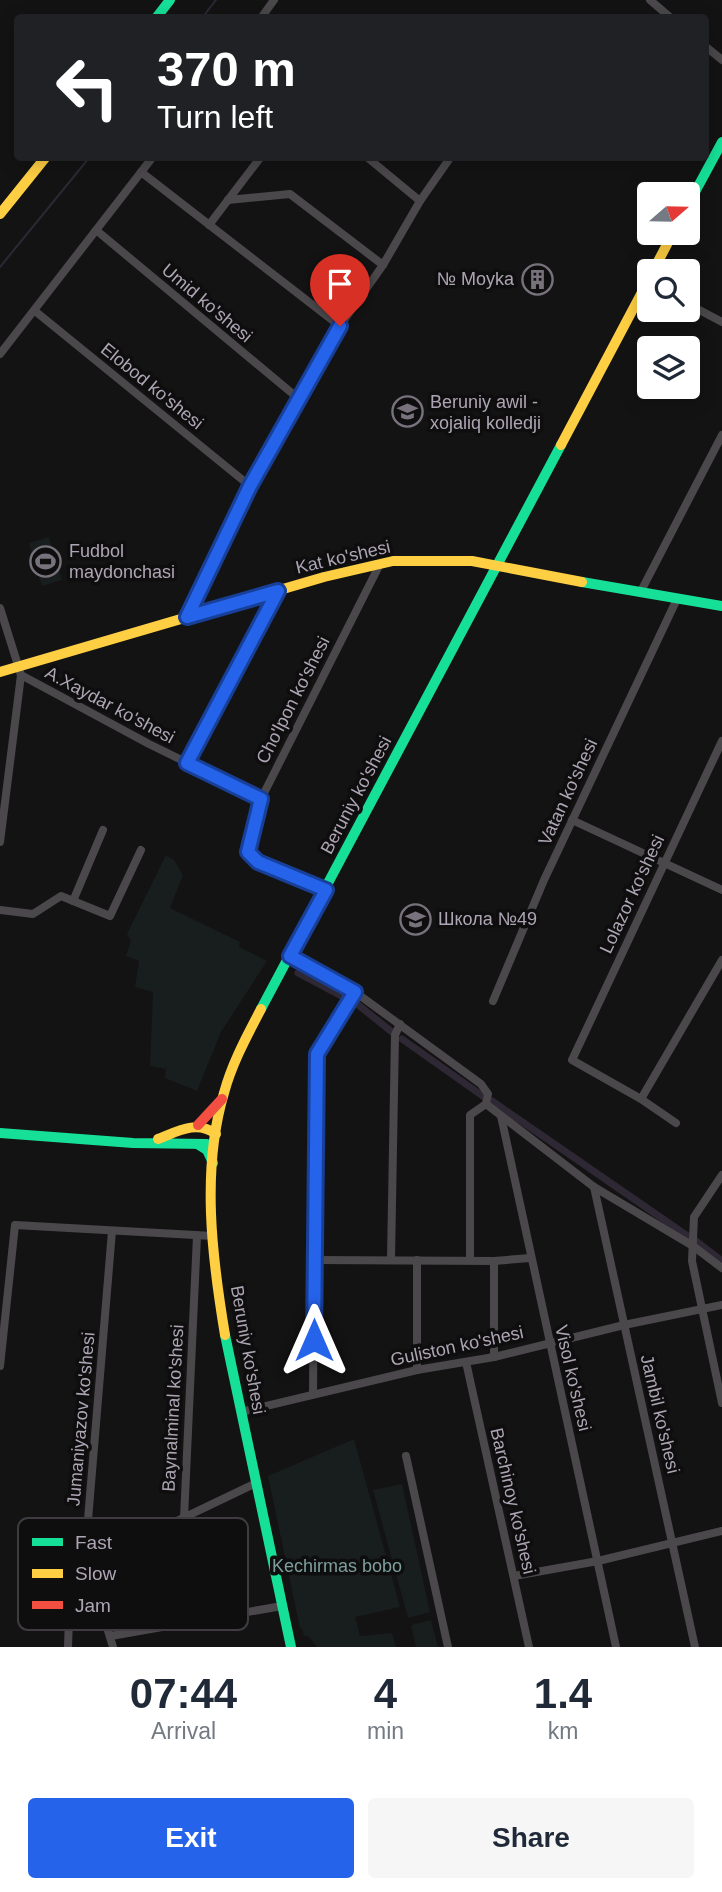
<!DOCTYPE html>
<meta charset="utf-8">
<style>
body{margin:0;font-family:Helvetica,sans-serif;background:#f6f6f7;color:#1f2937;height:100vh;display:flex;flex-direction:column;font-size:26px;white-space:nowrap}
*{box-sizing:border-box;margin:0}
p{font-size:23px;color:#747a83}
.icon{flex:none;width:38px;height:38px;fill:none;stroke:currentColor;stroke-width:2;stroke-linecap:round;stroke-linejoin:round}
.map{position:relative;height:1647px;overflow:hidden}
.details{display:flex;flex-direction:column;background:#fff;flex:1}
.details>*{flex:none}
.banner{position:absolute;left:14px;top:14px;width:695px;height:147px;border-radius:7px;box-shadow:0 4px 18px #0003;background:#202124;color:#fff;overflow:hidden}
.needle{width:46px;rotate:70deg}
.buttons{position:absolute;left:637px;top:182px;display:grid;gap:14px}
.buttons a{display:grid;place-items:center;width:63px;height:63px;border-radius:7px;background:#fff;box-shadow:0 4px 18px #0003;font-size:35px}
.pin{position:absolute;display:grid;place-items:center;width:60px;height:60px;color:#fff;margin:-72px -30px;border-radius:50% 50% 50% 0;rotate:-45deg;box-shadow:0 0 7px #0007}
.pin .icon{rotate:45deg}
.me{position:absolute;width:77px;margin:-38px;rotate:0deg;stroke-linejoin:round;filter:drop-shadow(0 0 5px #0008)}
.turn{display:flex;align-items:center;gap:24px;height:147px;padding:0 28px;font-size:32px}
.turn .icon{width:91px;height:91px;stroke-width:2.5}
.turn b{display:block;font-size:49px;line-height:60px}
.eta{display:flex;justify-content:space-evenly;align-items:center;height:119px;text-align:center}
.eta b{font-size:42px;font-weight:600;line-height:49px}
.button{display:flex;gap:14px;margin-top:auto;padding:14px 28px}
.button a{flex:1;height:80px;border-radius:7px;background:#2563eb;color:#fff;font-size:28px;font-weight:600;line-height:80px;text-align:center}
.button a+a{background:#f6f6f7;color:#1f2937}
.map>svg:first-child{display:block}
.green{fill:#181d1e}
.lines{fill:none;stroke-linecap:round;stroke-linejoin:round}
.stream{stroke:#2d2834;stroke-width:2}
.canal{stroke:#2d2834;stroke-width:7}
.street{stroke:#4b484c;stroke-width:8}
.fast{stroke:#16e098;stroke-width:10}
.slow{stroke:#ffcf43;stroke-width:10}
.jam{stroke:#f24e42;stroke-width:10}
.route-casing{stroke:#184099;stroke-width:18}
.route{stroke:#2563eb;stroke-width:12}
.labels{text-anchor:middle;stroke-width:7;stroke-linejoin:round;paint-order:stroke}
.poi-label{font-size:18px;fill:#aea5b4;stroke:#0f0e0f;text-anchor:start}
.street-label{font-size:18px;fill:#aea5b4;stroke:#0f0e0f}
.park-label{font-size:18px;fill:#7d9e9d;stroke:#0f0e0f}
.key{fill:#0f0e0f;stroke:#3f3b41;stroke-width:2}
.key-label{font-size:19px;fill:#aea5b4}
</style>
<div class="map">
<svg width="722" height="1647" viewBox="0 0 722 1647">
<rect width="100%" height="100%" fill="#141314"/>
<g class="green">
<polygon points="49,537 62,580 42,586 29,543"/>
<polygon points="166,855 174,860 183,875 170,908 240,942 239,947 267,961 221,1032 197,1091 165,1078 166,1069 150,1066 153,992 135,987 139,961 126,956 131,941 127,934"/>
<polygon points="354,1439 400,1607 355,1617 360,1636 392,1633 396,1647 317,1647 308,1636 304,1636 302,1629 300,1628 268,1476"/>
<polygon points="402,1484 430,1612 408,1618 373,1490"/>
<polygon points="431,1620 438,1647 416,1647 411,1625"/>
</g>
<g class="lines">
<g class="stream">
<polyline points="202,18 216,0"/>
<polyline points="0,267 89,158"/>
</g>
<g class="canal">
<polyline points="298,973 347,999"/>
<polyline points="357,1004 392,1032"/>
<polyline points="402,1039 484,1097"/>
<polyline points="492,1101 689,1237"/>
<polyline points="696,1241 722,1261"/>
</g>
<g class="street">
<polyline points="650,0 671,18"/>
<polyline points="261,18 274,0"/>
<polyline points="705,46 722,60"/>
<polyline points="368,158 420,201"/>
<polyline points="141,172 340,326"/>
<polyline points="228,200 290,194 383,265"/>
<polyline points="209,225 260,158"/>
<polyline points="96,230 299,399"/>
<polyline points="688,304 722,322"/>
<polyline points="35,311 250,486"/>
<polyline points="0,354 152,158"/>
<polyline points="640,593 722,435"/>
<polyline points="0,608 21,675 0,842"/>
<polyline points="187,617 250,486 340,326 383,265 420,201 450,158"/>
<polyline points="21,675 149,744 261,799"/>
<polyline points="187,763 278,591"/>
<polyline points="572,820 722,890"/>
<polyline points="326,890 258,862 248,852 261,799 380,564"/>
<polyline points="73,901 103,830"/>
<polyline points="0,910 33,914 61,896 110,916 141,850"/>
<polyline points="290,956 355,992 481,1084 488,1094 486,1104 594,1187 693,1246 722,1268"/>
<polyline points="493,1001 544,880 677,599"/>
<polyline points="641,1099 722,960"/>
<polyline points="501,1116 616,1647"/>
<polyline points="676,1123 641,1099 572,1060 722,741"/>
<polyline points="722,1175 694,1217 692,1261 722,1403"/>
<polyline points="594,1187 695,1647"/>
<polyline points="112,1231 85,1556 113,1647"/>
<polyline points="197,1236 184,1518 229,1615"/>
<polyline points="391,1259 395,1035 400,1024"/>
<polyline points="470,1259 470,1115 486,1104"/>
<polyline points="314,1260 494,1261 530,1258"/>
<polyline points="417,1260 417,1370"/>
<polyline points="494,1261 494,1357"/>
<polyline points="466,1362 529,1647"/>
<polyline points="0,1366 15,1225 213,1236"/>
<polyline points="313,1394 316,1053 355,992"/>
<polyline points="241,1412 417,1370 494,1357 624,1325 722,1305"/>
<polyline points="406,1456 448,1647"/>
<polyline points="514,1576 598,1561 722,1531"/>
<polyline points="111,1636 282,1606"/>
<polyline points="68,1647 71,1561 135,1541 256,1483"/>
</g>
<g class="fast">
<polyline points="156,18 170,0"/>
<polyline points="688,205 722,142"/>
<polyline points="582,582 722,606"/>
<polyline points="261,1009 561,445"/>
<polyline points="0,1133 133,1143 207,1144"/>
<polyline points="199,1145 207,1150 213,1163"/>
<polyline points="225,1335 291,1647"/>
</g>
<g class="slow">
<polyline points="0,214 45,158"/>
<polyline points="653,271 673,233"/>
<polyline points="561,445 649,279"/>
<polyline points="0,672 324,577 393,561 472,561 582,582"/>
<path d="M158,1139C178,1131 197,1120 216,1134"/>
<path d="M225,1335C212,1257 201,1170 224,1093C232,1063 247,1036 261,1009"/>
</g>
<polyline class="jam" points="198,1125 222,1099"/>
</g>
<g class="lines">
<defs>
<polyline id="route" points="314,1340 317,1054 355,992 290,956 326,890 258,862 248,852 261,799 187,763 278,591 187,617 250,486 340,326"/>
</defs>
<use href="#route" class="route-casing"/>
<use href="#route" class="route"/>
</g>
<defs>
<symbol id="building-ring" viewBox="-11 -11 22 22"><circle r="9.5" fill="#0f0e0f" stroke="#78727c" stroke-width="1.5"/><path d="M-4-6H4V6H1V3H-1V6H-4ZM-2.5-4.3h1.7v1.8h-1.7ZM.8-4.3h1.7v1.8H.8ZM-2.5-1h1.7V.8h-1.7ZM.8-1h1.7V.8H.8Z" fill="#78727c"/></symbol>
<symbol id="university-ring" viewBox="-11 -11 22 22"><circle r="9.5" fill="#0f0e0f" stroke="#78727c" stroke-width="1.5"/><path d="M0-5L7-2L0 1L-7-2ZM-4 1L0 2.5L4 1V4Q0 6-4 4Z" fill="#78727c"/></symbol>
<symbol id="stadium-ring" viewBox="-11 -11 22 22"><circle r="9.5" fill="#0f0e0f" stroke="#78727c" stroke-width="1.5"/><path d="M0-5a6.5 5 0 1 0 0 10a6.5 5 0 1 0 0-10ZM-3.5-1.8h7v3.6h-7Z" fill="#78727c"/></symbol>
<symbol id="school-ring" viewBox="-11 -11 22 22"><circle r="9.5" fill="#0f0e0f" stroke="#78727c" stroke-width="1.5"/><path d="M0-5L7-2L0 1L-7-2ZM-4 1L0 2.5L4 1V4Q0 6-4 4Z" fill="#78727c"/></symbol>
</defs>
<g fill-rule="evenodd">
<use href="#building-ring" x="520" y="262" width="35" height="35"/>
<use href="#university-ring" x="390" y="394" width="35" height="35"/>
<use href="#stadium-ring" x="28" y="544" width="35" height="35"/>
<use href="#school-ring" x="398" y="902" width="35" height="35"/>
</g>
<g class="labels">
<g class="poi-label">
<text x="514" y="285" text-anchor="end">№ Moyka</text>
<text x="430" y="408">Beruniy awil -<tspan x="430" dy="21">xojaliq kolledji</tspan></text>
<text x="69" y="557">Fudbol<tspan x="69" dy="21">maydonchasi</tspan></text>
<text x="438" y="925">Школа №49</text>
</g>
<g class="street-label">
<text transform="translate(207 303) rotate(40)" y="6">Umid ko'shesi</text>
<text transform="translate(152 386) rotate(39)" y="6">Elobod ko'shesi</text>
<text transform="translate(343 557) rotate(-13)" y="6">Kat ko'shesi</text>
<text transform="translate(293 700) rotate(-63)" y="6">Cho'lpon ko'shesi</text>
<text transform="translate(110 705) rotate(28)" y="6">A.Xaydar ko'shesi</text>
<text transform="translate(568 792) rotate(-65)" y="6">Vatan ko'shesi</text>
<text transform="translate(356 795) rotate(-62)" y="6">Beruniy ko'shesi</text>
<text transform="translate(632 894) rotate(-65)" y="6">Lolazor ko'shesi</text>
<text transform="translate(457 1346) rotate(-12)" y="6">Guliston ko'shesi</text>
<text transform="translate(248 1350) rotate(80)" y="6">Beruniy ko'shesi</text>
<text transform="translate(573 1378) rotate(77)" y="6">Visol ko'shesi</text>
<text transform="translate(173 1408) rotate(-87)" y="6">Baynalminal ko'shesi</text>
<text transform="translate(660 1414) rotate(77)" y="6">Jambil ko'shesi</text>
<text transform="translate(81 1419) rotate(-85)" y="6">Jumaniyazov ko'shesi</text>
<text transform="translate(513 1501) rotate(77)" y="6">Barchinoy ko'shesi</text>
</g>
<g class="park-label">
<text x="337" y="1572">Kechirmas bobo</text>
</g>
</g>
<rect x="18" y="1518" width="230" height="112" rx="10" class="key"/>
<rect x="32" y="1538" width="31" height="8" fill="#16e098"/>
<rect x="32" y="1569" width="31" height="9" fill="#ffcf43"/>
<rect x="32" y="1601" width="31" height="8" fill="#f24e42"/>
<g class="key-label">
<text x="75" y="1549">Fast</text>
<text x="75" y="1580">Slow</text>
<text x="75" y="1612">Jam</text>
</g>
</svg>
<div class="buttons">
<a><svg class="needle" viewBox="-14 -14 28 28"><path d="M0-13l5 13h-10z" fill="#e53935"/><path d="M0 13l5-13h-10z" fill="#747a83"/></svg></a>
<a><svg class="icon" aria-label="search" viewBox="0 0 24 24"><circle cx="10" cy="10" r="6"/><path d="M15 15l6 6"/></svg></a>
<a><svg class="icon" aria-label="layers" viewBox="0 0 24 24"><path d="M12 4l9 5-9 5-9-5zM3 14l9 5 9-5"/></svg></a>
</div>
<div class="pin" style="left:340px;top:326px;background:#d93025"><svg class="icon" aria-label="arrive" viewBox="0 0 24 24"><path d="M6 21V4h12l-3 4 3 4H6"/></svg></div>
<svg class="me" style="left:314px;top:1340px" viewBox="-20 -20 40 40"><path d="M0-17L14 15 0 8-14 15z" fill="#2563eb" stroke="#fff" stroke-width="4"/></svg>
<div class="banner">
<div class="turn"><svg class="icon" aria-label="left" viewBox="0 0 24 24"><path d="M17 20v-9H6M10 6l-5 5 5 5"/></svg><div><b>370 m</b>Turn left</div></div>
</div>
</div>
<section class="details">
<div class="eta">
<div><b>07:44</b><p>Arrival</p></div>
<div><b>4</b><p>min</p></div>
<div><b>1.4</b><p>km</p></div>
</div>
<div class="button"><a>Exit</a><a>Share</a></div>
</section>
